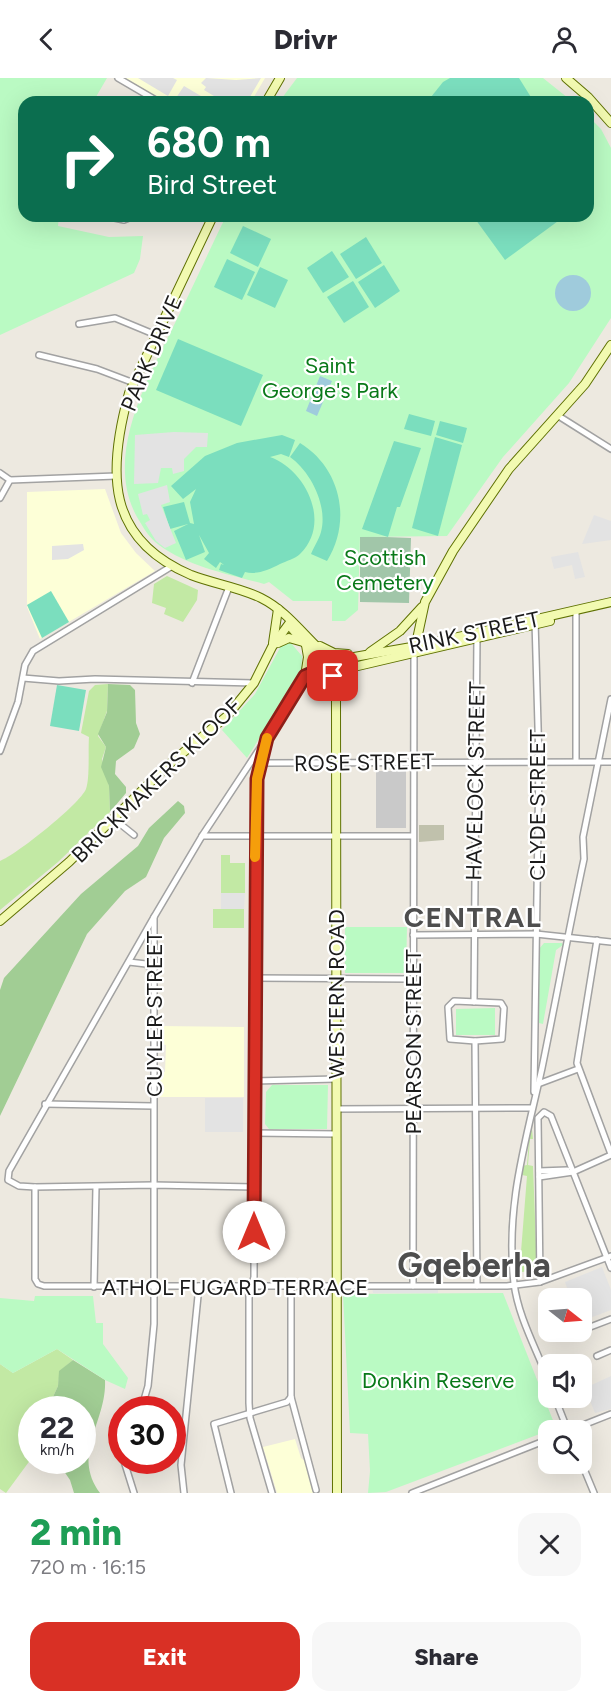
<!DOCTYPE html>
<meta charset="utf-8">
<style>
body{margin:0;font-family:Figtree,sans-serif;background:#f7f7f7;color:#2b2b33;height:100vh;display:flex;flex-direction:column;font-size:22px;white-space:nowrap}
*{box-sizing:border-box;margin:0}
p{font-size:20px;color:#7c7c81}
.icon{flex:none;width:33px;height:33px;fill:none;stroke:currentColor;stroke-width:2;stroke-linecap:round;stroke-linejoin:round}
.map{position:relative;height:1415px;overflow:hidden}
.sheet{display:flex;flex-direction:column;background:#fff;flex:1}
.sheet>*{flex:none}
.guide{position:absolute;left:18px;top:18px;width:576px;height:126px;border-radius:18px;box-shadow:0 6px 24px #0002;background:#0b6e4f;color:#fff;overflow:hidden}
.needle{width:39px;rotate:107deg}
.tools{position:absolute;left:538px;top:1210px;display:grid;gap:12px}
.tools a{display:grid;place-items:center;width:54px;height:54px;border-radius:12px;background:#fff;box-shadow:0 6px 24px #0002;font-size:30px}
.speed{position:absolute;left:18px;top:1318px;display:flex;gap:12px;font-size:30px;font-weight:700;text-align:center}
.speed>*{display:grid;place-content:center;width:78px;height:78px;border-radius:50%;background:#fff;box-shadow:0 6px 24px #0002;line-height:1}
.speed small{font-size:15px;font-weight:400}
.speed .limit{border:9px solid #d22;background:#fff;color:#111}
.pin{position:absolute;display:grid;place-items:center;width:51px;height:51px;color:#fff;margin:-26px;border-radius:12px;box-shadow:0 3px 9px #0006}
.me{position:absolute;width:66px;margin:-33px;rotate:0deg;stroke-linejoin:round;filter:drop-shadow(0 0 4px #0008)}
.turn{display:flex;align-items:center;gap:21px;height:126px;padding:0 30px;font-size:27px}
.turn .icon{width:78px;height:78px;stroke-width:2.5}
.turn b{display:block;font-size:42px;line-height:51px}
.round{display:grid;place-items:center;flex:none;width:63px;height:63px;border-radius:18px;background:#f7f7f7}
.overview{display:flex;align-items:center;justify-content:space-between;height:102px;padding:0 30px}
h1{font-size:36px;font-weight:800;line-height:45px;color:#1e9e55}
.cta{display:flex;gap:12px;margin-top:auto;padding:12px 30px}
.cta a{flex:1;height:69px;border-radius:18px;background:#d93025;color:#fff;font-size:24px;font-weight:800;line-height:69px;text-align:center}
.cta a+a{background:#f7f7f7;color:#2b2b33}
header{display:flex;justify-content:space-between;align-items:center;height:78px;padding:0 30px;background:#fff;font-size:27px;font-weight:800}
.map>svg:first-child{display:block}
.education{fill:#fdffd7}
.religious{fill:#c9c9c9}
.construction{fill:#c0c1ac}
.grass{fill:#c2e9a4}
.forest{fill:#a1cd94}
.cemetery{fill:#a1c6a9}
.park{fill:#bafac3}
.pitch{fill:#7bdebe}
.parking{fill:#e3e3e3}
.water{fill:#9fcbdc}
.lines{fill:none;stroke-linecap:round;stroke-linejoin:round}
.street-casing{stroke:#a2a2a2;stroke-width:8}
.secondary-casing{stroke:#5f7103;stroke-width:10}
.street{stroke:#fff;stroke-width:5}
.secondary{stroke:#f2fab1;stroke-width:8}
.route-casing{stroke:#8d1f18;stroke-width:15}
.route{stroke:#d93025;stroke-width:10}
.slow{stroke:#f59e0b;stroke-width:10}
.labels{text-anchor:middle;stroke-width:4.5;stroke-linejoin:round;paint-order:stroke}
.street-label{font-size:22px;fill:#1b1b1b;stroke:#fff}
.park-label{font-size:22px;fill:#097919;stroke:#fff}
.district-label{font-size:28px;font-weight:bold;letter-spacing:1.5px;fill:#4e4e4e;stroke:#fff}
.town-label{font-size:34px;font-weight:bold;fill:#4e4e4e;stroke:#fff}
</style>
<header><svg class="icon" aria-label="back" viewBox="0 0 24 24"><path d="M15 5l-7 7 7 7"/></svg>Drivr<svg class="icon" aria-label="person" viewBox="0 0 24 24"><circle cx="12" cy="8" r="4"/><path d="M4 21q1-7 8-7t8 7"/></svg></header>
<div class="map">
<svg width="611" height="1415" viewBox="0 0 611 1415">
<rect width="100%" height="100%" fill="#ede9e0"/>
<g class="education">
<polygon points="125,0 265,0 251,24 166,24"/>
<polygon points="105,411 121,455 136,475 155,493 40,561 27,529 27,414"/>
<polygon points="160,948 244,949 244,1019 160,1019 160,994 165,994 166,967 159,966"/>
<polygon points="295,1361 301,1380 305,1383 313,1415 277,1415 263,1369"/>
</g>
<rect class="religious" x="376" y="693" width="30" height="57"/>
<polygon class="construction" points="419,747 444,747 444,762 419,764"/>
<g class="grass">
<polygon points="167,498 198,512 197,522 183,544 164,536 166,530 152,525 154,506"/>
<path d="M108,606L107,633L98,658L106,669L102,681L109,708L110,734L58,784L0,832V783C16,777 80,726 86,711C90,700 88,672 89,659L81,655L89,613L95,607Z"/>
<polygon points="221,777 230,777 230,785 245,785 245,815 221,815"/>
<rect x="213" y="831" width="31" height="19"/>
<polygon points="531,1042 533,1061 530,1061 528,1087 533,1088 537,1192 522,1194 522,1199 519,1199 527,1098 522,1097 522,1088 527,1087 529,1061 527,1060"/>
<polygon points="57,1271 73,1282 60,1293 58,1308 47,1332 32,1332 31,1381 6,1415 0,1411 0,1286 13,1295"/>
</g>
<g class="forest">
<polygon points="108,606 130,607 135,612 136,645 140,656 134,670 116,683 115,696 126,709 126,715 110,734 109,708 101,689 106,669 98,656 107,634"/>
<polygon points="178,723 184,728 185,735 164,760 146,799 125,813 87,856 0,1038 0,912 4,900 81,816 138,768 149,750"/>
<path d="M73,1282L105,1302C107,1344 71,1375 100,1415H74L70,1402L57,1383H82V1332H47L58,1308L59,1293Z"/>
</g>
<polygon class="cemetery" points="360,458 411,460 409,525 360,524"/>
<g class="park">
<polygon points="0,0 107,0 93,24 24,24 24,138 59,138 58,148 109,159 143,158 140,181 134,195 0,257"/>
<polygon points="297,0 543,0 573,24 279,24"/>
<path d="M588,38L601,51L611,70V240L569,305L503,379L447,458L360,459L358,532L345,543H332V523H293L269,504L264,506C228,496 189,489 159,467C149,460 143,449 137,439C102,376 151,295 179,237C195,204 210,171 226,138H588Z"/>
<polygon points="290,564 302,578 301,594 247,680 222,652 255,616 281,568"/>
<polygon points="345,849 407,849 406,895 345,895"/>
<polygon points="544,865 562,865 563,867 556,872 543,946 539,945 539,871"/>
<polygon points="495,930 495,957 456,957 456,931"/>
<polygon points="272,1007 328,1007 327,1051 269,1051 265,1046 266,1014"/>
<polygon points="503,1215 554,1345 558,1349 386,1414 368,1415 370,1393 368,1356 350,1355 343,1216"/>
<polygon points="35,1218 93,1218 96,1245 103,1245 103,1266 128,1300 125,1311 105,1302 57,1271 13,1295 0,1286 0,1220 34,1223"/>
</g>
<g class="pitch">
<polygon points="450,0 519,0 534,24 427,24 443,4"/>
<polygon points="473,138 565,138 505,182"/>
<polygon points="243,148 271,161 258,189 230,175"/>
<polygon points="366,159 382,185 356,201 340,176"/>
<polygon points="332,173 349,199 323,215 307,190"/>
<polygon points="227,181 255,194 242,222 214,209"/>
<polygon points="384,187 400,213 375,230 358,204"/>
<polygon points="260,189 288,202 275,230 247,217"/>
<polygon points="353,203 369,229 344,245 327,219"/>
<polygon points="178,261 263,297 241,348 156,312"/>
<polygon points="409,336 435,343 431,358 404,351"/>
<polygon points="440,343 467,350 463,365 436,357"/>
<path d="M282,357L295,362L289,379L281,376L270,379C306,392 332,445 300,476C295,481 286,483 280,486C268,492 257,497 245,494L242,500L219,492L221,486L224,487L220,484L216,490L204,481L209,475L199,457L205,474L186,482L174,453L188,446L170,451L163,429L184,424L190,445L194,446L190,424L196,411L183,421L171,408L205,378L237,365Z"/>
<polygon points="435,359 462,367 438,458 412,450"/>
<polygon points="394,363 421,370 400,429 397,429 388,459 362,451"/>
<path d="M300,365C341,390 352,443 327,483L311,476C314,469 319,461 321,454C328,428 311,394 290,379Z"/>
<polygon points="51,513 69,544 42,560 27,527"/>
<polygon points="57,607 86,612 79,653 50,648"/>
</g>
<g class="parking">
<polygon points="138,0 173,0 177,2 168,18"/>
<polygon points="206,0 236,2 261,0 247,24 224,24 204,12 206,9 201,5"/>
<polygon points="184,8 211,24 181,24 176,20"/>
<polygon points="174,354 208,355 207,369 196,369 184,381 184,393 173,396 172,390 161,390 158,405 134,406 135,357"/>
<polygon points="167,407 170,424 161,427 176,465 165,470 156,463 145,445 150,442 147,436 143,437 138,416"/>
<polygon points="594,437 611,443 611,462 582,466"/>
<polygon points="83,466 84,472 68,481 52,482 52,468"/>
<polygon points="578,474 585,499 575,501 572,487 554,491 551,479"/>
<polygon points="221,815 245,815 244,831 221,831"/>
<rect x="205" y="1020" width="38" height="34"/>
<polygon points="602,1189 611,1212 611,1232 582,1243 582,1221 571,1221 565,1204"/>
<polygon points="438,1208 438,1215 373,1215 372,1209"/>
<polygon points="611,1298 611,1331 595,1335 585,1310"/>
</g>
<g class="water">
<circle cx="573" cy="215" r="18"/>
<polygon points="320,298 332,303 317,338 306,333"/>
</g>
<g class="lines">
<defs>
<g id="street">
<polyline points="118,0 159,24"/>
<polyline points="105,138 124,142 134,138"/>
<polyline points="156,138 163,138"/>
<polyline points="79,246 115,240 156,257"/>
<polyline points="39,277 97,291 134,305"/>
<polyline points="557,337 611,371"/>
<polyline points="0,395 10,402"/>
<polyline points="0,420 10,402 116,398"/>
<polyline points="23,600 59,603 95,601 254,605"/>
<polyline points="192,605 229,509"/>
<polyline points="301,605 328,596"/>
<polyline points="0,673 18,624 25,587 33,573 172,488"/>
<polyline points="576,683 576,532"/>
<polyline points="261,685 611,684"/>
<polyline points="114,741 134,757"/>
<polyline points="202,758 413,758"/>
<polyline points="154,839 9,1093 8,1102 19,1108 35,1109 153,1107 254,1109"/>
<polyline points="413,857 536,856 611,864"/>
<polyline points="597,862 577,985 611,1076"/>
<polyline points="129,884 146,886 155,895"/>
<polyline points="254,900 413,901"/>
<polygon points="454,923 501,925 504,930 502,961 475,963 450,961 448,929"/>
<polyline points="474,924 477,559"/>
<polyline points="475,963 477,1208"/>
<polyline points="253,1003 336,1001"/>
<polyline points="538,1006 578,991"/>
<polyline points="534,1014 539,683 535,543"/>
<polyline points="45,1026 153,1028"/>
<polyline points="336,1031 531,1030"/>
<polyline points="254,1055 336,1056"/>
<polyline points="539,1093 567,1092"/>
<polyline points="539,1099 573,1094 611,1077"/>
<polyline points="35,1109 35,1201 38,1206 44,1208 507,1208 540,1204 611,1178"/>
<polyline points="540,1204 538,1040 544,1034 551,1038 611,1190"/>
<polyline points="413,1208 414,575"/>
<polyline points="94,1209 96,1109"/>
<polyline points="291,1209 291,1319 316,1412"/>
<polyline points="585,1251 611,1241"/>
<polyline points="597,1278 611,1272"/>
<path d="M549,1304C537,1272 518,1239 514,1205C505,1129 526,1063 542,990C556,921 569,851 584,781L583,759L611,621"/>
<polyline points="555,1320 568,1353"/>
<polyline points="141,1332 148,1308 154,1246 154,839 202,758 264,664"/>
<polyline points="568,1353 611,1336"/>
<polyline points="124,1383 134,1415"/>
<polyline points="582,1386 594,1415"/>
<polyline points="184,1415 181,1387 199,1208"/>
<polyline points="231,1415 214,1346 287,1324 291,1319"/>
<polyline points="272,1415 250,1340 249,1325 249,1217 254,1199 256,720 267,660 305,598 324,590"/>
<polyline points="412,1415 549,1361"/>
</g>
<g id="secondary">
<polyline points="566,0 588,19 611,45"/>
<polyline points="266,24 280,0"/>
<path d="M213,138L129,315C107,394 106,461 191,497C214,506 239,509 261,520C289,534 306,561 330,581"/>
<polyline points="290,548 324,587"/>
<polyline points="273,565 278,531"/>
<polyline points="278,565 289,560 303,564"/>
<polyline points="320,568 334,575 348,576"/>
<polyline points="370,574 400,553 422,529"/>
<polyline points="414,575 425,524 453,473 509,391 585,306 611,267"/>
<polyline points="330,581 337,582 341,589 336,622 337,1415"/>
<polyline points="337,582 423,567 611,524"/>
<polyline points="326,583 324,590 328,596 333,598 339,595"/>
<polyline points="341,592 550,543"/>
<polyline points="305,598 308,579 306,567"/>
<polyline points="0,843 69,784 167,688 227,638 254,605 272,569 291,543"/>
</g>
</defs>
<use href="#street" class="street-casing"/>
<use href="#secondary" class="secondary-casing"/>
<use href="#street" class="street"/>
<use href="#secondary" class="secondary"/>
</g>
<g class="lines">
<defs>
<polyline id="route" points="254,1154 257,701 267,660 305,598 324,590 326,595 333,598"/>
</defs>
<use href="#route" class="route-casing"/>
<use href="#route" class="route"/>
<polyline class="slow" points="255,779 257,701 267,660"/>
</g>
<g class="labels">
<g class="street-label">
<text transform="translate(151 275) rotate(-67)" y="8">PARK DRIVE</text>
<text transform="translate(474 554) rotate(-12)" y="8">RINK STREET</text>
<text transform="translate(364 684) rotate(-1)" y="8">ROSE STREET</text>
<text transform="translate(156 702) rotate(-44)" y="8">BRICKMAKERS KLOOF</text>
<text transform="translate(475 703) rotate(-89)" y="8">HAVELOCK STREET</text>
<text transform="translate(537 727) rotate(-90)" y="8">CLYDE STREET</text>
<text transform="translate(336 916) rotate(-90)" y="8">WESTERN ROAD</text>
<text transform="translate(154 936) rotate(-90)" y="8">CUYLER STREET</text>
<text transform="translate(413 964) rotate(-90)" y="8">PEARSON STREET</text>
<text x="235" y="1217">ATHOL FUGARD TERRACE</text>
</g>
<g class="park-label">
<text x="330" y="295">Saint<tspan x="330" dy="25">George's Park</tspan></text>
<text x="385" y="487">Scottish<tspan x="385" dy="25">Cemetery</tspan></text>
<text x="438" y="1310">Donkin Reserve</text>
</g>
<g class="district-label">
<text x="473" y="849">CENTRAL</text>
</g>
<g class="town-label">
<text x="474" y="1199">Gqeberha</text>
</g>
</g>
</svg>
<div class="tools">
<a><svg class="needle" viewBox="-14 -14 28 28"><path d="M0-13l5 13h-10z" fill="#e53935"/><path d="M0 13l5-13h-10z" fill="#7c7c81"/></svg></a>
<a><svg class="icon" aria-label="sound" viewBox="0 0 24 24"><path d="M4 9h4l5-4v14l-5-4H4zM17 9q2 3 0 6"/></svg></a>
<a><svg class="icon" aria-label="search" viewBox="0 0 24 24"><circle cx="10" cy="10" r="6"/><path d="M15 15l6 6"/></svg></a>
</div>
<div class="speed"><div>22<small>km/h</small></div><div class="limit">30</div></div>
<div class="pin" style="left:333px;top:598px;background:#d93025"><svg class="icon" aria-label="arrive" viewBox="0 0 24 24"><path d="M6 21V4h12l-3 4 3 4H6"/></svg></div>
<svg class="me" style="left:254px;top:1154px" viewBox="-20 -20 40 40"><circle r="19" fill="#fff"/><path d="M0-13L10 11 0 6-10 11z" fill="#d93025"/></svg>
<div class="guide">
<div class="turn"><svg class="icon" aria-label="right" viewBox="0 0 24 24"><path d="M7 20v-9h11M14 6l5 5-5 5"/></svg><div><b>680 m</b>Bird Street</div></div>
</div>
</div>
<section class="sheet">
<div class="overview"><div><h1>2 min</h1><p>720 m · 16:15</p></div><a class="round"><svg class="icon" aria-label="close" viewBox="0 0 24 24"><path d="M6 6l12 12M18 6L6 18"/></svg></a></div>
<div class="cta"><a>Exit</a><a>Share</a></div>
</section>
